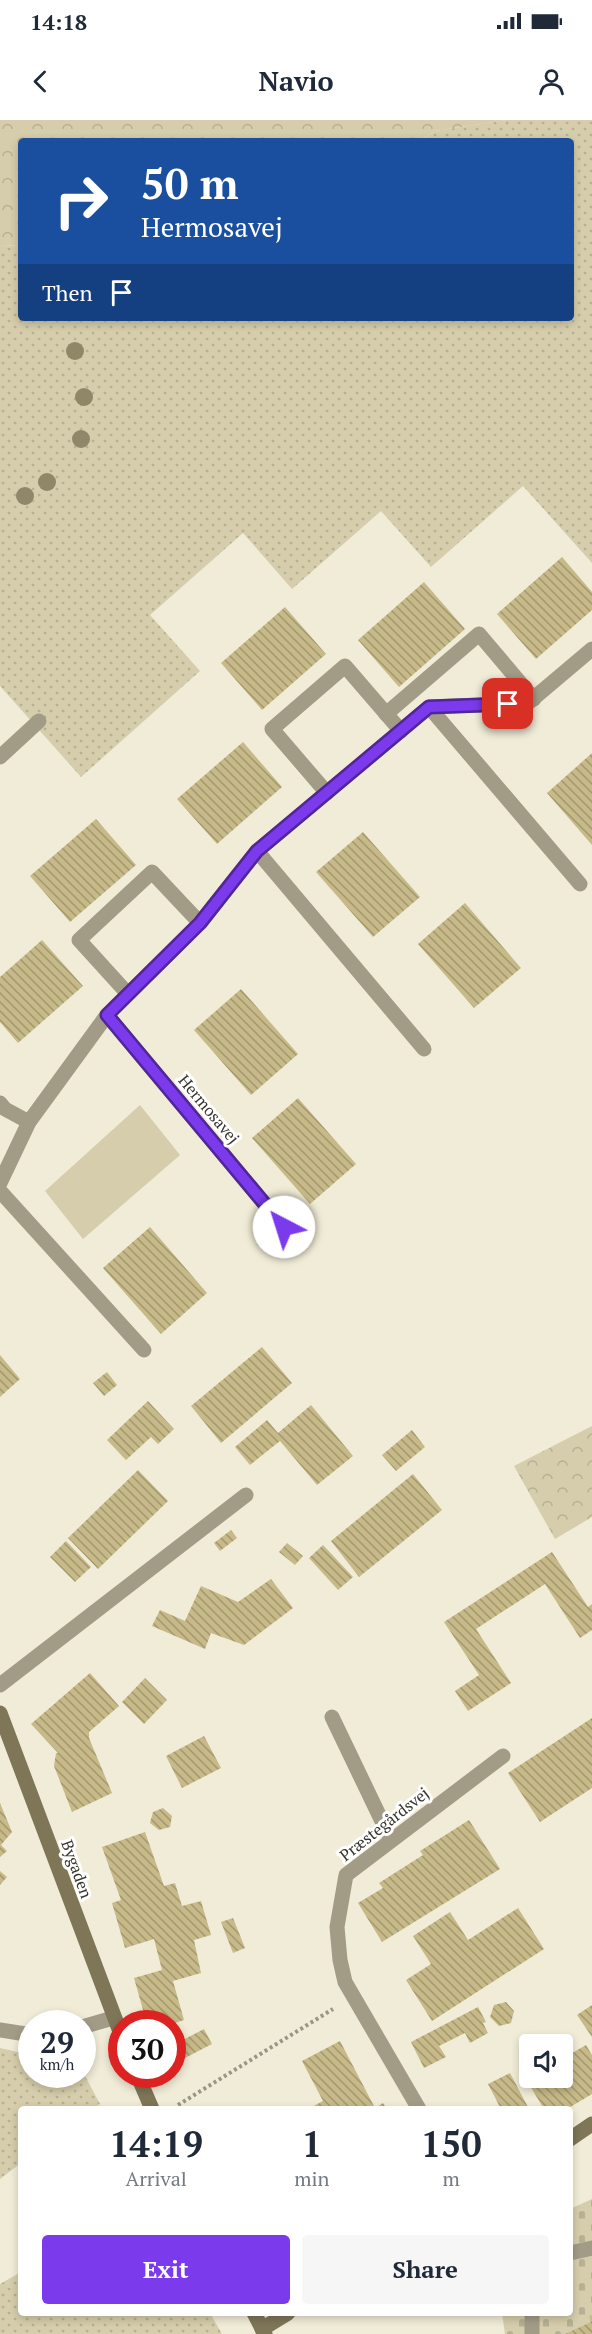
<!DOCTYPE html>
<meta charset="utf-8">
<style>
body{margin:0;font-family:"PT Serif",serif;background:#f6f6f7;color:#1f2937;height:100vh;display:flex;flex-direction:column;font-size:22px;white-space:nowrap}
*{box-sizing:border-box;margin:0}
p{font-size:20px;color:#747a83}
.icon{flex:none;width:33px;height:33px;fill:none;stroke:currentColor;stroke-width:2;stroke-linecap:round;stroke-linejoin:round}
.map{position:relative;flex:1;overflow:hidden}
.side{position:absolute;left:18px;top:1986px;width:555px;height:210px;display:flex;flex-direction:column;background:#fff;border-radius:6px;box-shadow:0 3px 9px #0003}
.side>*{flex:none}
.guide{position:absolute;left:18px;top:18px;width:556px;height:183px;border-radius:6px;box-shadow:0 3px 9px #0003;background:#1a4fa0;color:#fff;overflow:hidden}
.controls{position:absolute;left:519px;top:1914px;display:grid;gap:12px}
.controls a{display:grid;place-items:center;width:54px;height:54px;border-radius:6px;background:#fff;box-shadow:0 3px 9px #0003;font-size:30px}
.speed{position:absolute;left:18px;top:1890px;display:flex;gap:12px;font-size:30px;font-weight:700;text-align:center}
.speed>*{display:grid;place-content:center;width:78px;height:78px;border-radius:50%;background:#fff;box-shadow:0 3px 9px #0003;line-height:1}
.speed small{font-size:15px;font-weight:400}
.speed .limit{border:9px solid #d22;background:#fff;color:#111}
.pin{position:absolute;display:grid;place-items:center;width:51px;height:51px;color:#fff;margin:-26px;border-radius:12px;box-shadow:0 3px 9px #0006}
.me{position:absolute;width:66px;margin:-33px;rotate:320deg;stroke-linejoin:round;filter:drop-shadow(0 0 4px #0008)}
.turn{display:flex;align-items:center;gap:21px;height:126px;padding:0 24px;font-size:27px}
.turn .icon{width:78px;height:78px;stroke-width:2.5}
.turn b{display:block;font-size:42px;line-height:51px}
.then{display:flex;align-items:center;height:57px;padding:0 24px;background:#0003;gap:12px;font-size:22px}
.eta{display:flex;justify-content:space-evenly;align-items:center;height:102px;text-align:center}
.eta b{font-size:36px;font-weight:800;line-height:42px}
.button{display:flex;gap:12px;margin-top:auto;padding:12px 24px}
.button a{flex:1;height:69px;border-radius:6px;background:#7c3aed;color:#fff;font-size:24px;font-weight:800;line-height:69px;text-align:center}
.button a+a{background:#f6f6f7;color:#1f2937}
.status{display:flex;justify-content:space-between;align-items:center;height:42px;padding:0 30px;background:#fff;direction:ltr}
.status svg{height:16px;fill:currentColor}
header{display:flex;justify-content:space-between;align-items:center;height:78px;padding:0 24px;background:#fff;font-size:27px;font-weight:800}
.map>svg:first-child{display:block}
.grass{fill:url(#grass-dots)}
.forest{fill:url(#forest-crowns)}
.cemetery{fill:url(#cemetery-stones)}
.park{fill:#d5cdab}
.building{fill:url(#building-back-hatch)}
.lines{fill:none;stroke-linecap:round;stroke-linejoin:round}
.path{stroke:#9a9687;stroke-width:4;stroke-dasharray:3 3;stroke-linecap:butt}
.lane{stroke:#a29c87;stroke-width:15}
.street{stroke:#a29c87;stroke-width:15}
.secondary{stroke:#7e7657;stroke-width:15}
.tree{fill:#8f8767}
.route-casing{stroke:#51269a;stroke-width:15}
.route{stroke:#7c3aed;stroke-width:10}
.labels{text-anchor:middle;stroke-width:6;stroke-linejoin:round;paint-order:stroke}
.street-label{font-size:16px;fill:#36342c;stroke:#fff}
</style>
<div class="status"><b>14:18</b><svg viewBox="0 0 49 12"><path d="M0 12V9h3v3zM5 12V6h3v6zM10 12V3h3v9zM15 12V0h3v12zM26 1h20v11H26zM47 4h2v5h-2z"/></svg></div>
<header><svg class="icon" aria-label="back" viewBox="0 0 24 24"><path d="M15 5l-7 7 7 7"/></svg>Navio<svg class="icon" aria-label="person" viewBox="0 0 24 24"><circle cx="12" cy="8" r="4"/><path d="M4 21q1-7 8-7t8 7"/></svg></header>
<div class="map">
<svg width="592" height="2214" viewBox="0 0 592 2214">
<defs>
<pattern id="grass-dots" width="8" height="8" patternUnits="userSpaceOnUse" patternTransform="scale(1.5)"><rect width="8" height="8" fill="#d5cdab"/><path d="M2 2h.1M6 6h.1" fill="none" stroke="#b7b193" stroke-width="1.8" stroke-linecap="round"/></pattern>
<pattern id="forest-crowns" width="20" height="18" patternUnits="userSpaceOnUse" patternTransform="scale(1.5)"><rect width="20" height="18" fill="#d5cdab"/><path d="M2 6a3 3 0 1 1 6 0M12 15a3 3 0 1 1 6 0" fill="none" stroke="#b7b193"/></pattern>
<pattern id="cemetery-stones" width="16" height="16" patternUnits="userSpaceOnUse" patternTransform="scale(1.5)"><rect width="16" height="16" fill="#d5cdab"/><path d="M2 7V4a2 2 0 0 1 4 0v3zM10 15v-3a2 2 0 0 1 4 0v3z" fill="#b7b193"/></pattern>
<pattern id="building-back-hatch" width="6" height="6" patternUnits="userSpaceOnUse" patternTransform="scale(1.5)"><rect width="6" height="6" fill="#c7ba88"/><path d="M-1 5l2 2M0 0l6 6M5-1l2 2" fill="none" stroke="#a2986f"/></pattern>
</defs>
<rect width="100%" height="100%" fill="#f1ecd7"/>
<g class="grass">
<polygon points="507,0 592,0 592,443 523,366 431,447 381,391 292,469 243,413 150,495 200,551 81,657 0,566 0,125 21,126 21,198 572,198 572,21 420,21 435,11"/>
<polygon points="0,1928 31,1935 32,1954 82,1954 83,1952 100,1984 93,1989 21,1989 21,2043 0,2059"/>
<polygon points="21,2152 21,2193 210,2193 222,2214 0,2214 0,2164"/>
</g>
<g class="forest">
<polygon points="0,0 507,0 435,11 420,21 21,21 21,126 0,125"/>
<polygon points="592,1306 592,1397 555,1419 514,1346"/>
</g>
<polygon class="cemetery" points="592,2079 592,2214 505,2214 502,2193 570,2193 570,2089"/>
<polygon class="park" points="140,985 180,1035 83,1119 45,1071"/>
<g class="building">
<polygon points="562,437 592,472 592,490 536,539 497,494"/>
<polygon points="424,462 465,509 399,567 358,520"/>
<polygon points="285,487 326,534 262,590 221,543"/>
<polygon points="243,622 282,667 217,724 177,679"/>
<polygon points="592,633 592,725 547,673"/>
<polygon points="96,699 136,745 70,802 30,756"/>
<polygon points="363,712 420,777 373,817 316,752"/>
<polygon points="465,783 521,848 474,888 418,824"/>
<polygon points="42,820 83,866 18,923 0,902 0,857"/>
<polygon points="241,869 298,934 251,975 194,910"/>
<polygon points="298,978 356,1044 310,1084 252,1018"/>
<polygon points="150,1107 207,1173 161,1214 103,1148"/>
<polygon points="262,1227 292,1263 221,1323 191,1286"/>
<polygon points="0,1235 20,1259 0,1277"/>
<polygon points="107,1252 117,1265 104,1276 93,1263"/>
<polygon points="148,1281 174,1309 158,1324 151,1317 126,1340 107,1320"/>
<polygon points="311,1285 353,1336 317,1365 280,1321 250,1345 235,1327 267,1300 278,1313"/>
<polygon points="412,1310 425,1327 396,1351 382,1335"/>
<polygon points="138,1350 168,1381 98,1449 68,1418"/>
<polygon points="413,1354 442,1390 359,1457 331,1421"/>
<polygon points="231,1410 237,1418 220,1431 214,1423"/>
<polygon points="66,1421 91,1447 75,1462 50,1437"/>
<polygon points="287,1423 303,1436 295,1445 279,1432"/>
<polygon points="323,1425 353,1457 338,1470 309,1438"/>
<polygon points="552,1432 588,1487 592,1484 592,1510 580,1518 545,1464 476,1509 511,1563 468,1591 455,1571 479,1555 444,1502"/>
<polygon points="271,1459 293,1488 244,1525 211,1513 205,1529 152,1506 160,1490 185,1501 201,1466 238,1482"/>
<polygon points="90,1553 119,1586 89,1612 89,1618 112,1673 72,1692 54,1646 56,1633 58,1633 31,1604"/>
<polygon points="145,1558 167,1580 144,1604 122,1582"/>
<polygon points="592,1598 592,1668 540,1702 508,1653"/>
<polygon points="204,1616 221,1648 182,1668 166,1636"/>
<polygon points="0,1683 12,1712 1,1725 7,1731 0,1737"/>
<polygon points="163,1688 172,1696 170,1707 159,1710 150,1703 153,1692"/>
<polygon points="469,1700 500,1749 382,1822 358,1783 383,1768 379,1763 423,1735 420,1731"/>
<polygon points="145,1712 164,1766 175,1763 182,1786 201,1781 211,1815 194,1820 201,1853 173,1861 184,1900 172,1904 147,1904 134,1858 162,1850 154,1819 125,1828 112,1783 121,1780 102,1727"/>
<polygon points="0,1751 7,1757 0,1765"/>
<polygon points="518,1788 544,1829 432,1901 406,1860 431,1844 413,1816 450,1792 468,1820"/>
<polygon points="233,1798 245,1828 233,1833 221,1802"/>
<polygon points="506,1882 514,1891 511,1903 499,1906 490,1897 494,1885"/>
<polygon points="592,1885 592,1917 577,1895"/>
<polygon points="478,1887 486,1902 483,1903 488,1913 470,1923 465,1913 439,1926 446,1937 424,1948 411,1922"/>
<polygon points="204,1909 212,1924 183,1939 175,1924"/>
<polygon points="340,1921 375,1988 383,1983 387,1989 308,1989 323,1981 302,1941"/>
<polygon points="586,1925 592,1935 592,1974 567,1989 544,1989 527,1961 533,1958 562,1958 562,1939"/>
<polygon points="510,1953 529,1989 501,1989 488,1964"/>
<polygon points="592,2195 592,2214 565,2214 591,2202 589,2196"/>
</g>
<g class="lines">
<polyline class="path" points="178,1985 333,1889"/>
<g class="lane">
<polyline points="386,594 479,514 534,579"/>
<polyline points="327,673 272,609 345,546 401,611"/>
<polyline points="128,874 79,820 152,752 200,803"/>
<polyline points="332,1597 391,1720"/>
<polyline points="570,2133 592,2128"/>
<polyline points="532,2193 532,2214"/>
</g>
<g class="street">
<polyline points="429,587 580,764"/>
<polyline points="0,637 39,601"/>
<polyline points="257,731 424,929"/>
<polyline points="107,895 284,1107"/>
<polyline points="0,983 5,989 29,1002"/>
<polyline points="0,1063 29,1002 107,895 200,803 257,731 429,587 528,583 592,529"/>
<polyline points="0,1071 144,1230"/>
<polyline points="0,1565 246,1375"/>
<polyline points="82,1907 113,1898"/>
<polyline points="0,1910 32,1915"/>
<polyline points="419,1989 345,1862 340,1840 337,1807 346,1755 503,1636"/>
</g>
<g class="secondary">
<polyline points="0,1593 122,1917"/>
<polyline points="137,1954 152,1989"/>
<polyline points="570,2019 592,2004"/>
<polyline points="254,2193 265,2214"/>
<polyline points="262,2209 288,2193"/>
</g>
</g>
<g class="tree">
<circle cx="75" cy="231" r="9"/>
<circle cx="84" cy="277" r="9"/>
<circle cx="81" cy="319" r="9"/>
<circle cx="47" cy="362" r="9"/>
<circle cx="25" cy="376" r="9"/>
</g>
<g class="lines">
<defs>
<polyline id="route" points="284,1107 107,895 200,803 257,731 429,587 508,584"/>
</defs>
<use href="#route" class="route-casing"/>
<use href="#route" class="route"/>
</g>
<g class="labels">
<g class="street-label">
<text transform="translate(209 989) rotate(50)" y="6">Hermosavej</text>
<text transform="translate(384 1704) rotate(-38)" y="6">Præstegårdsvej</text>
<text transform="translate(77 1749) rotate(70)" y="6">Bygaden</text>
</g>
</g>
</svg>
<div class="controls">
<a><svg class="icon" aria-label="sound" viewBox="0 0 24 24"><path d="M4 9h4l5-4v14l-5-4H4zM17 9q2 3 0 6"/></svg></a>
</div>
<div class="speed"><div>29<small>km/h</small></div><div class="limit">30</div></div>
<div class="pin" style="left:508px;top:584px;background:#d93025"><svg class="icon" aria-label="arrive" viewBox="0 0 24 24"><path d="M6 21V4h12l-3 4 3 4H6"/></svg></div>
<svg class="me" style="left:284px;top:1107px" viewBox="-20 -20 40 40"><circle r="19" fill="#fff"/><path d="M0-13L10 11 0 6-10 11z" fill="#7c3aed"/></svg>
<div class="guide">
<div class="turn"><svg class="icon" aria-label="right" viewBox="0 0 24 24"><path d="M7 20v-9h11M14 6l5 5-5 5"/></svg><div><b>50 m</b>Hermosavej</div></div>
<div class="then">Then<svg class="icon" aria-label="arrive" viewBox="0 0 24 24"><path d="M6 21V4h12l-3 4 3 4H6"/></svg></div>
</div>
<section class="side">
<div class="eta">
<div><b>14:19</b><p>Arrival</p></div>
<div><b>1</b><p>min</p></div>
<div><b>150</b><p>m</p></div>
</div>
<div class="button"><a>Exit</a><a>Share</a></div>
</section>
</div>
